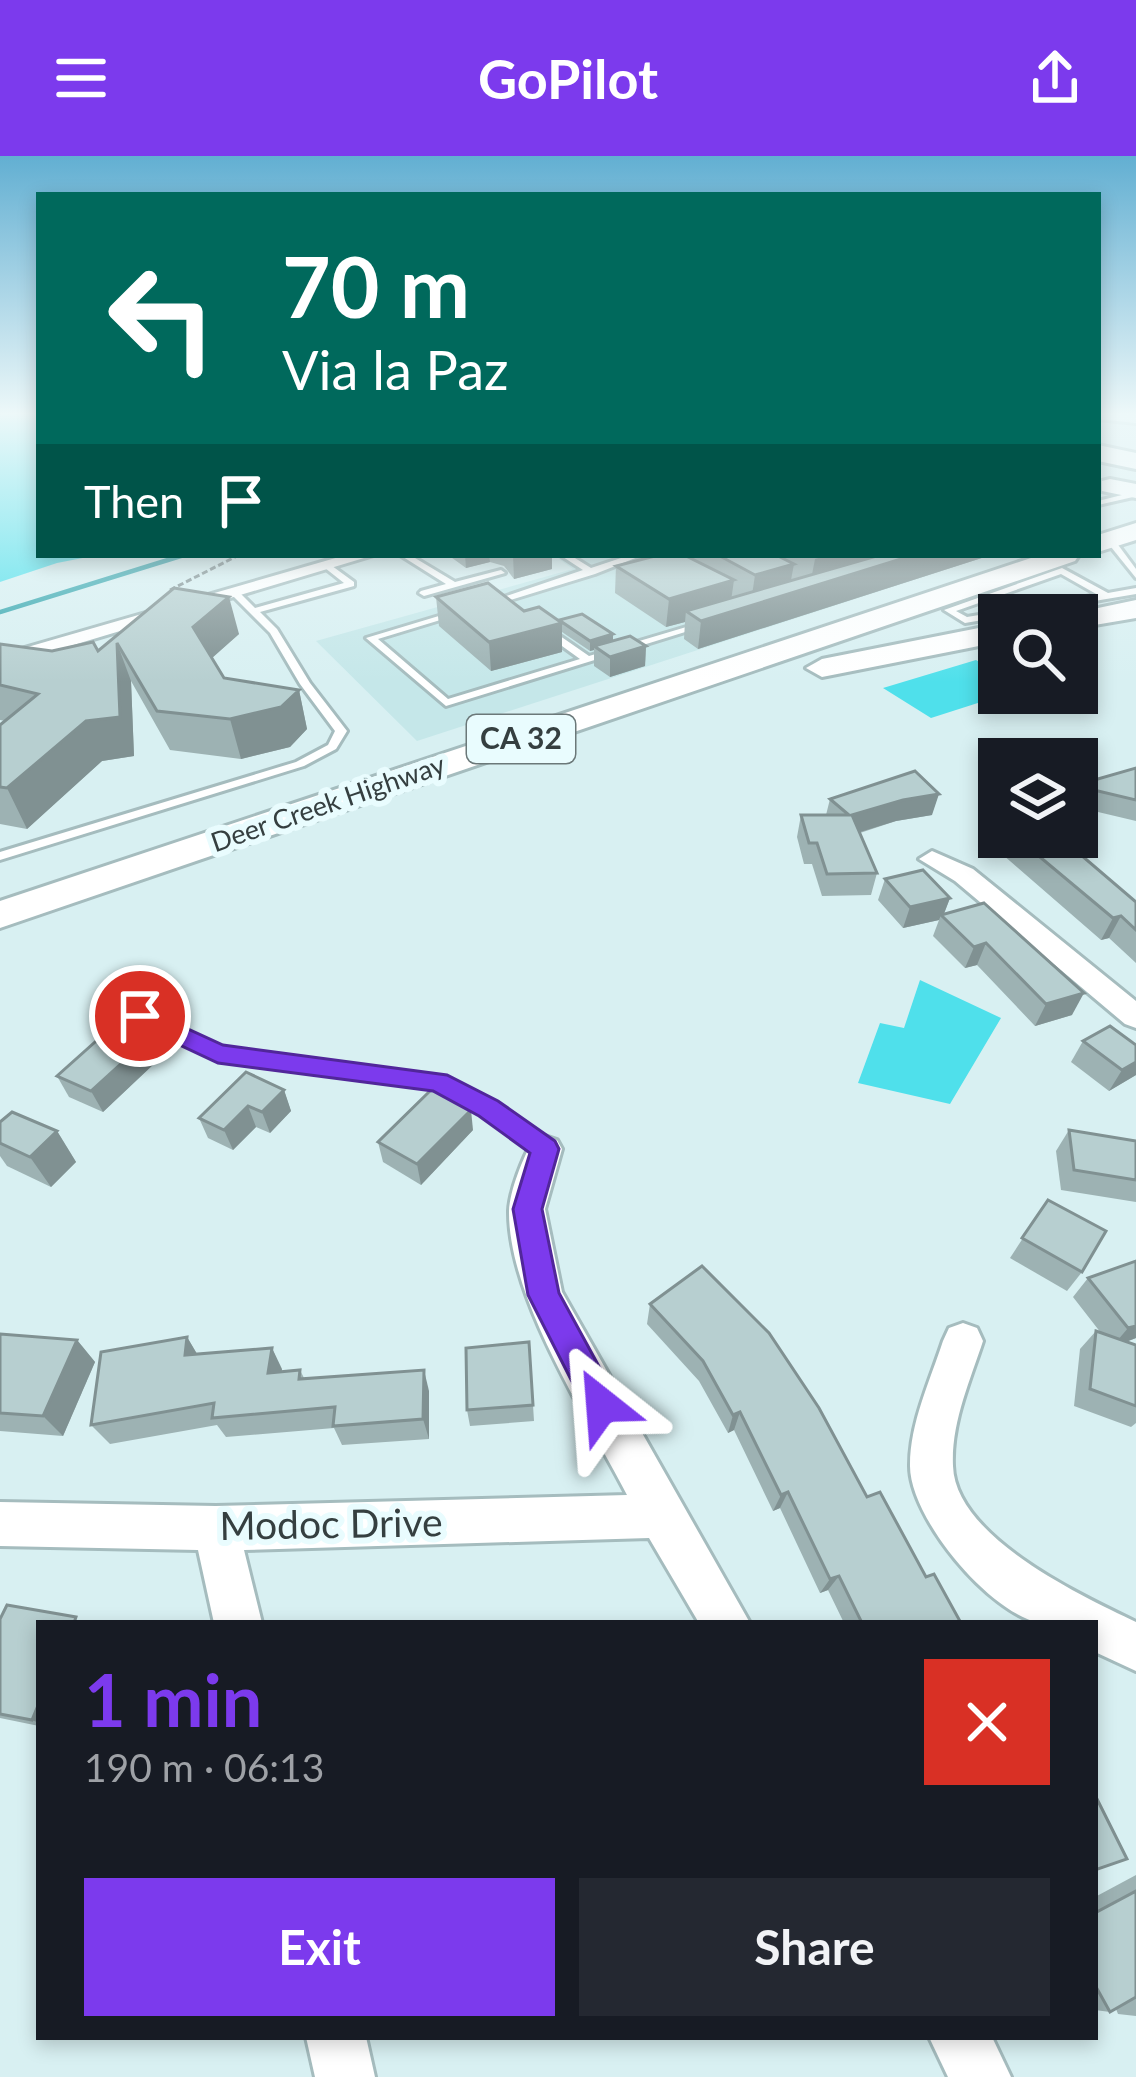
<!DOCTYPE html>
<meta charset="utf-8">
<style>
body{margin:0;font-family:Lato,sans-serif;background:#242831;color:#f1f3f6;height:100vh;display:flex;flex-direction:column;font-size:45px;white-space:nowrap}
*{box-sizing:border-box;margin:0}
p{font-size:39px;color:#9ea1a6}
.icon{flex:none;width:66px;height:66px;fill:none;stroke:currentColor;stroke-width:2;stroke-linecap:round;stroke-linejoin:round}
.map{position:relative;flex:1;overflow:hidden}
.sheet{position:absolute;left:36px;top:1464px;width:1062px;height:420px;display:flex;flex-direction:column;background:#171b24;border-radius:0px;box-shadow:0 6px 18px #0003}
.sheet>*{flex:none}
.guide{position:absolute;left:36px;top:36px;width:1065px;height:366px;border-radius:0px;box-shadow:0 6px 18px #0003;background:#00695c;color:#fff;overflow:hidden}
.buttons{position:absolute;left:978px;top:438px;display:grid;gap:24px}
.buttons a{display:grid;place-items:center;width:120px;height:120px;border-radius:0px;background:#171b24;box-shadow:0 6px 18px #0003;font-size:60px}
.pin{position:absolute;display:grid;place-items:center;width:102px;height:102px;color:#fff;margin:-51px;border:6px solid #fff;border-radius:50%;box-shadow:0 3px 12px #0007}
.me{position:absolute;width:132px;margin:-66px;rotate:332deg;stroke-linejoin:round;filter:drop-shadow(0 0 9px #0008)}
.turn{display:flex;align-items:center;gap:42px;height:252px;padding:0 48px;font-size:54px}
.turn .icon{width:156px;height:156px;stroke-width:2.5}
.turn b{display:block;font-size:84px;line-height:102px}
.then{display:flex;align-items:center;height:114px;padding:0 48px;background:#0003;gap:24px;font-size:45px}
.round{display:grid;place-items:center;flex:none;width:126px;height:126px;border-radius:0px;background:#242831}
.summary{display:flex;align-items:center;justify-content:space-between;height:204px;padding:0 48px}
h1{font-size:72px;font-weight:700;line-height:90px;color:#7c3aed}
.button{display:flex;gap:24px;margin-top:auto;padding:24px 48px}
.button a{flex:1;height:138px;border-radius:0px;background:#7c3aed;color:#fff;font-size:48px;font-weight:700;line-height:138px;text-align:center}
.button a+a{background:#242831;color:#f1f3f6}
header{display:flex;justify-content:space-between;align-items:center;height:156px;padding:0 48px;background:#7c3aed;color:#fff;font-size:54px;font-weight:700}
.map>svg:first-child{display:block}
.built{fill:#c5e7e9}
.green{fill:#4fe0eb}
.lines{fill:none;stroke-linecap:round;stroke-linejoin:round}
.stream{stroke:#39a8b0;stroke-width:4.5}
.lane-casing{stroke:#a5bcbe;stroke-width:6}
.street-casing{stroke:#a5bcbe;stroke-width:6}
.primary-casing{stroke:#a5bcbe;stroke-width:6}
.highway-casing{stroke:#a5bcbe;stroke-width:6}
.path{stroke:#819193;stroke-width:3;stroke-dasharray:6 3;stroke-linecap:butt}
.lane{fill:#fff;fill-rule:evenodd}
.street{fill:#fff;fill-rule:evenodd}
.primary{fill:#fff;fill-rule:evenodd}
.highway{fill:#fff;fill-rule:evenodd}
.wall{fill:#9db2b3}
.shaded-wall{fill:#809192}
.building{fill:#b7cfd0;stroke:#809192;stroke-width:3}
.route{fill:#7c3aed;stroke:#51269a;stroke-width:3}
.labels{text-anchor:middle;stroke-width:12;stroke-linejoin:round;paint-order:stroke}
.far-street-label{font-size:27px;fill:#353f40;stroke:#e9fcfe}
.shield{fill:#e9fcfe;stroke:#6b7879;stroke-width:3}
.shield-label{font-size:30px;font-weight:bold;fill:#353f40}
.near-street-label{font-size:39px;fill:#353f40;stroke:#e9fcfe}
</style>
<header><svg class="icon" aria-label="menu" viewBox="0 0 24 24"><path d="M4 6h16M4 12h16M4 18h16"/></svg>GoPilot<svg class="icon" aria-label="share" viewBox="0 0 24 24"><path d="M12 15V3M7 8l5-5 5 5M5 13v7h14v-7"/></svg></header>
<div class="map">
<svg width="1136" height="1921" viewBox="0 0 1136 1921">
<rect width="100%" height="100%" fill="#d8f0f2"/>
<polygon class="built" points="573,399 991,399 417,585 316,485 573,413 559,403"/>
<g class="green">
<polygon points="39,257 39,399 98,399 57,407 0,426 0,259"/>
<polygon points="976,504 999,517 999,537 1009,537 931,562 883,532"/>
<polygon points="920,824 1001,862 950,948 858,927 880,867 904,872"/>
</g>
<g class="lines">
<polyline class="stream" points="0,456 184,399"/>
<defs>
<g id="lane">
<polygon points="1130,337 1133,341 1098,349 1098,345"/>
<polygon points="1107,382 1113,382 1136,413 1136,422 1107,386"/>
<polygon points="400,399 410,399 455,426 501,414 505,417 424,440 419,437 421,435 446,428"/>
<polygon points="560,399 570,399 591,412 630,399 643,399 595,418 494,449 486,447 583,414"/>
<polygon points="328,407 354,426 354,430 260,456 277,473 310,527 347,575 336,593 304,610 0,704 0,696 296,606 328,589 335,575 300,528 270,477 230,437 238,435 255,452 344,427 325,412 324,410"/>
<path d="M1062,412L1108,437L1136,432V438L965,467L944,454ZM1061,418L1098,439L967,461L956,455Z"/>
<polygon points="452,456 460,458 378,483 448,543 580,503 544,477 544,473 550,473 589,500 703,466 711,468 446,550 366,482"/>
<polygon points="105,837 221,893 444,921 495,949 551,988 553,993 551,998 539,998 483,957 435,931 218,904 100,846 98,842"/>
</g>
<g id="street">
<polygon points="346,399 374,399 0,511 0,499"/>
<polygon points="932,695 973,713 1136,845 1136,872 1125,868 955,725 919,703"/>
<path d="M545,980L557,984L562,993L545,1053L562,1136L750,1467H699L649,1382L244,1394L262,1467H214L198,1394L0,1390V1346L216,1350L627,1339C587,1262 508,1141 509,1055C510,1034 523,1002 533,984Z"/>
<path d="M963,1167L977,1172L983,1185C970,1225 951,1267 953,1310C955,1381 1082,1440 1136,1466V1515L1095,1496V1467C1078,1467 1057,1470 1040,1467C989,1457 909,1361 910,1309C910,1267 930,1225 943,1185L949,1172Z"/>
<polygon points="306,1881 366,1881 375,1921 315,1921"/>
<polygon points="929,1881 992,1881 1011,1921 948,1921"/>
</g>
<g id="primary">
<polygon points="1110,323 1136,328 1136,342 1102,335 1102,325"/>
<polygon points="1136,367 1136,384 1098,396 1098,379"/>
<polygon points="1040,399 1079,399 1075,405 0,772 0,745"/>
<polygon points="1136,444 1136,462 1077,472 1077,459 1065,459"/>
<polygon points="999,468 999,486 822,521 806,512 822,503"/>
</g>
<g id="highway">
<polygon points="1098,257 1136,257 1136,267 1098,263"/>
<polygon points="1098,289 1136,297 1136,313 1098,305"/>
</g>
</defs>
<use href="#lane" class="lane-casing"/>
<use href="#street" class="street-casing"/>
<use href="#primary" class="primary-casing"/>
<use href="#highway" class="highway-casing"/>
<polyline class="path" points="170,434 239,399"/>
<use href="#lane" class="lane"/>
<use href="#street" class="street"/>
<use href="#primary" class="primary"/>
<use href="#highway" class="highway"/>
</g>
<g class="wall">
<polygon points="448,399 552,399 552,413 514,423 504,410 490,406 466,412"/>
<polygon points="659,399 991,399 698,493 684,483 685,466 666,471 615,437 616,410"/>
<polygon points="174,432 239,478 212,502 224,522 299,534 307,573 290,591 241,603 170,594 131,525 134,600 102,605 27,673 0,668 0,569 5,565 0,564 0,488 52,495 98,495"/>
<polygon points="436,441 524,455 613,478 613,485 646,490 645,510 610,521 594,510 594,494 590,495 562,476 562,496 491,515 439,470"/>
<polygon points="1136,612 1136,665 1077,651 1077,629"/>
<polygon points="830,643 932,659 896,665 860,677 877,717 871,739 822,740 812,708 804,708 797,681 801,659 826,659"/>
<polygon points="999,663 999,681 1060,681 1136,746 1136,807 1109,782 1101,784 987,685 995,664"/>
<polygon points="885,723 950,742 944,758 984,747 1072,859 1035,870 977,809 965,812 933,780 939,764 903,772 878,744"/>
<polygon points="1083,885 1136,889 1136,919 1109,935 1071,906"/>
<polygon points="157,905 103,956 69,941 57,920"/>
<polygon points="284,934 291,955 270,977 256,971 233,994 208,982 199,962"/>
<polygon points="0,966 57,975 76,1006 51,1031 7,1010 0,1000"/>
<polygon points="473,974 421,1029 383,1006 378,986"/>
<polygon points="1069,974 1136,985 1136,1046 1061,1034 1056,995"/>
<polygon points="1048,1044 1082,1116 1067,1135 1010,1102"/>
<polygon points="1088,1122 1136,1182 1126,1186 1136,1189 1136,1267 1131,1271 1074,1250 1080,1193 1096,1175 1101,1177 1073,1141"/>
<polygon points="650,1148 867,1341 961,1467 844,1467 828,1434 820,1437 780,1352 773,1355 734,1274 728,1277 699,1225 647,1168"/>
<polygon points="0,1178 77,1184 95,1206 63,1280 0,1275"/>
<polygon points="187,1181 197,1198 272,1192 282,1216 300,1214 304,1222 429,1235 429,1283 342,1289 334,1272 226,1281 217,1269 110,1288 91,1269"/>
<polygon points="529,1186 534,1265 470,1270 467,1254"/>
<polygon points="0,1463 39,1467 39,1570 0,1562"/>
<polygon points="1136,1719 1136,1860 1118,1858 1116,1853 1110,1856 1095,1854 1095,1741"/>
</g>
<g class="shaded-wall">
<polygon points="465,399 489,399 490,406 466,412"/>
<polygon points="513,399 552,399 552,413 514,423"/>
<polygon points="828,399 866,399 863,414 810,429 815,403"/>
<polygon points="887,399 991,399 698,493 701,465"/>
<polygon points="794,408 789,435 751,446 755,419"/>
<polygon points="734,424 730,452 686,455 685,466 666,471 669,443"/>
<polygon points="229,441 239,478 204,509 193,471"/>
<polygon points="562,467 562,496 491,515 489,486"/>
<polygon points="613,478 613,488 594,490 594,494 590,495 590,485"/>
<polygon points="117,487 131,525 134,600 102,605 27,673 7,632"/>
<polygon points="646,490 645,510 610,521 610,501"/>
<polygon points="299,534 307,573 290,591 241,603 230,563"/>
<polygon points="939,638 932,659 896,665 847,680 852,659 903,644"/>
<polygon points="950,742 943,760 941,759 939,764 903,772 910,751"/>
<polygon points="1121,760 1109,782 1101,784 1113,762"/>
<polygon points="986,787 977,809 965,812 974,791"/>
<polygon points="1084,837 1072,859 1035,870 1046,848"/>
<polygon points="147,884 157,905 103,956 91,935"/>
<polygon points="1136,906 1136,919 1109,935 1122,914"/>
<polygon points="284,934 291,955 270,977 262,956"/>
<polygon points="248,950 256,971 233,994 224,974"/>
<polygon points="471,954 473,974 421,1029 417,1008"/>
<polygon points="57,975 76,1006 51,1031 30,1001"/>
<polygon points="1136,1170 1136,1182 1112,1191 1128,1172"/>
<polygon points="187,1181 200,1203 185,1199"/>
<polygon points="77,1184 95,1206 63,1280 43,1260"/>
<polygon points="272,1192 282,1213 279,1238 268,1217"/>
<polygon points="424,1214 429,1235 429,1283 423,1263"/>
<polygon points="740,1256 734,1274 728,1277 733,1259"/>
<polygon points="788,1336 780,1352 773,1355 781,1339"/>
<polygon points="839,1420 828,1434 820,1437 830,1423"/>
<polygon points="39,1547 39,1567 32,1564"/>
</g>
<g class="building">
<polygon points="659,399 684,399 734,424 669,443 616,410"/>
<polygon points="718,399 776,399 794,408 755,419"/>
<polygon points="880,399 914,399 701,465 686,455"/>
<polygon points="488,427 524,455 539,451 562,467 489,486 436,441"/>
<polygon points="174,432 229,441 193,471 224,522 299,534 281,551 230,563 157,555 117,487 120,561 86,565 7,632 0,631 0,569 38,538 0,529 0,488 52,495 93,486 98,495"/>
<polygon points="582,458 613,478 590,485 559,464"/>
<polygon points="630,480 646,490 610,501 594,490"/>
<polygon points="1136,612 1136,644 1077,630 1077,629"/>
<polygon points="915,615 939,638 903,644 852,659 877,717 827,718 817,687 809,687 801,659 849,659 830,643"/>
<polygon points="1016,681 1060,681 1136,746 1136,774 1121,760 1113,762"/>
<polygon points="923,714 950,742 910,751 885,723"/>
<polygon points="984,747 1084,837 1046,848 986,787 974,791 941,759"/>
<polygon points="113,870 147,884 91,935 57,920"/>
<polygon points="1110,870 1136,889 1136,906 1122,914 1083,885"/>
<polygon points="246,916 284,934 262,956 248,950 224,974 199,962"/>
<polygon points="432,933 471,954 417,1008 378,986"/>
<polygon points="12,956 57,975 30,1001 0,987 0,966"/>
<polygon points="1069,974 1136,985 1136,1024 1074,1014"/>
<polygon points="1048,1044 1106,1075 1082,1116 1022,1082"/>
<polygon points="1136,1105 1136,1170 1128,1172 1088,1122"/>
<polygon points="702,1110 769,1177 819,1252 867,1341 880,1336 926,1421 934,1418 961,1467 862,1467 839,1420 830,1423 788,1336 781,1339 740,1256 733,1259 703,1205 650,1148"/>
<polygon points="1096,1175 1136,1189 1136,1250 1090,1233"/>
<polygon points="0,1178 77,1184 43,1260 0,1257"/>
<polygon points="187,1181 185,1199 272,1192 268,1217 300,1214 299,1223 424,1214 423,1263 333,1270 335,1251 212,1262 214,1247 91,1269 101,1196"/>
<polygon points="529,1186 533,1249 467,1254 466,1192"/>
<polygon points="7,1449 76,1461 74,1467 39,1467 39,1547 32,1564 0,1558 0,1463"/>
<polygon points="1095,1639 1127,1703 1095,1714"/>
<polygon points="1136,1735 1136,1841 1110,1856 1095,1829 1095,1757"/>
</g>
<linearGradient id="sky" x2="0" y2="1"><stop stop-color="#62afd2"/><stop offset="0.49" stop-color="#edf8f9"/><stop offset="1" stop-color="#edf8f9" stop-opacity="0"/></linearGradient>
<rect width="1136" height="526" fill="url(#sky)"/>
<polygon class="route" points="140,851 223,889 447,919 498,945 555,985 559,993 542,1053 559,1137 614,1238 619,1249 614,1261 602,1265 590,1261 528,1139 513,1053 530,997 479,960 433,935 218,907 131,866 128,860 131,854"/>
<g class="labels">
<g class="far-street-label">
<text transform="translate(328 648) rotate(-19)" y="9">Deer Creek Highway</text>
</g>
<rect class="shield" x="467" y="559" width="108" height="48" rx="9"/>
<g class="shield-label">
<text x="521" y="593">CA 32</text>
</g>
<g class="near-street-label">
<text transform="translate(331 1368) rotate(-1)" y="14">Modoc Drive</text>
</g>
</g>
</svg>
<div class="buttons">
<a><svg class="icon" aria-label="search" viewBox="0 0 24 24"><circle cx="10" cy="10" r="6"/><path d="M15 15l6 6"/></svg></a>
<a><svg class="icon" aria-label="layers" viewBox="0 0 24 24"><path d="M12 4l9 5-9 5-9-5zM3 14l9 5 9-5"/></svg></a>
</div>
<div class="pin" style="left:140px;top:860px;background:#d93025"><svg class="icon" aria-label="arrive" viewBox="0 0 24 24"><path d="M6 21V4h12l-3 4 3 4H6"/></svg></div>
<svg class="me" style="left:602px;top:1249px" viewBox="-20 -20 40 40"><path d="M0-17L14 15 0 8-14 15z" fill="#7c3aed" stroke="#fff" stroke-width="4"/></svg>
<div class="guide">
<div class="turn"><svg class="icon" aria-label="left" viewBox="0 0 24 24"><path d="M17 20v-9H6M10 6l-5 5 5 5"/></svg><div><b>70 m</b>Via la Paz</div></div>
<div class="then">Then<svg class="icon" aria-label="arrive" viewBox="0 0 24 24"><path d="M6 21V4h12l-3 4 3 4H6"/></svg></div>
</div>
<section class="sheet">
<div class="summary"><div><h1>1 min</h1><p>190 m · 06:13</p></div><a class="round" style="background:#d93025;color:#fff"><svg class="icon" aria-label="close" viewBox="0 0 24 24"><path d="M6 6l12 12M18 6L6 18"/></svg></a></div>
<div class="button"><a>Exit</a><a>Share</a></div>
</section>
</div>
